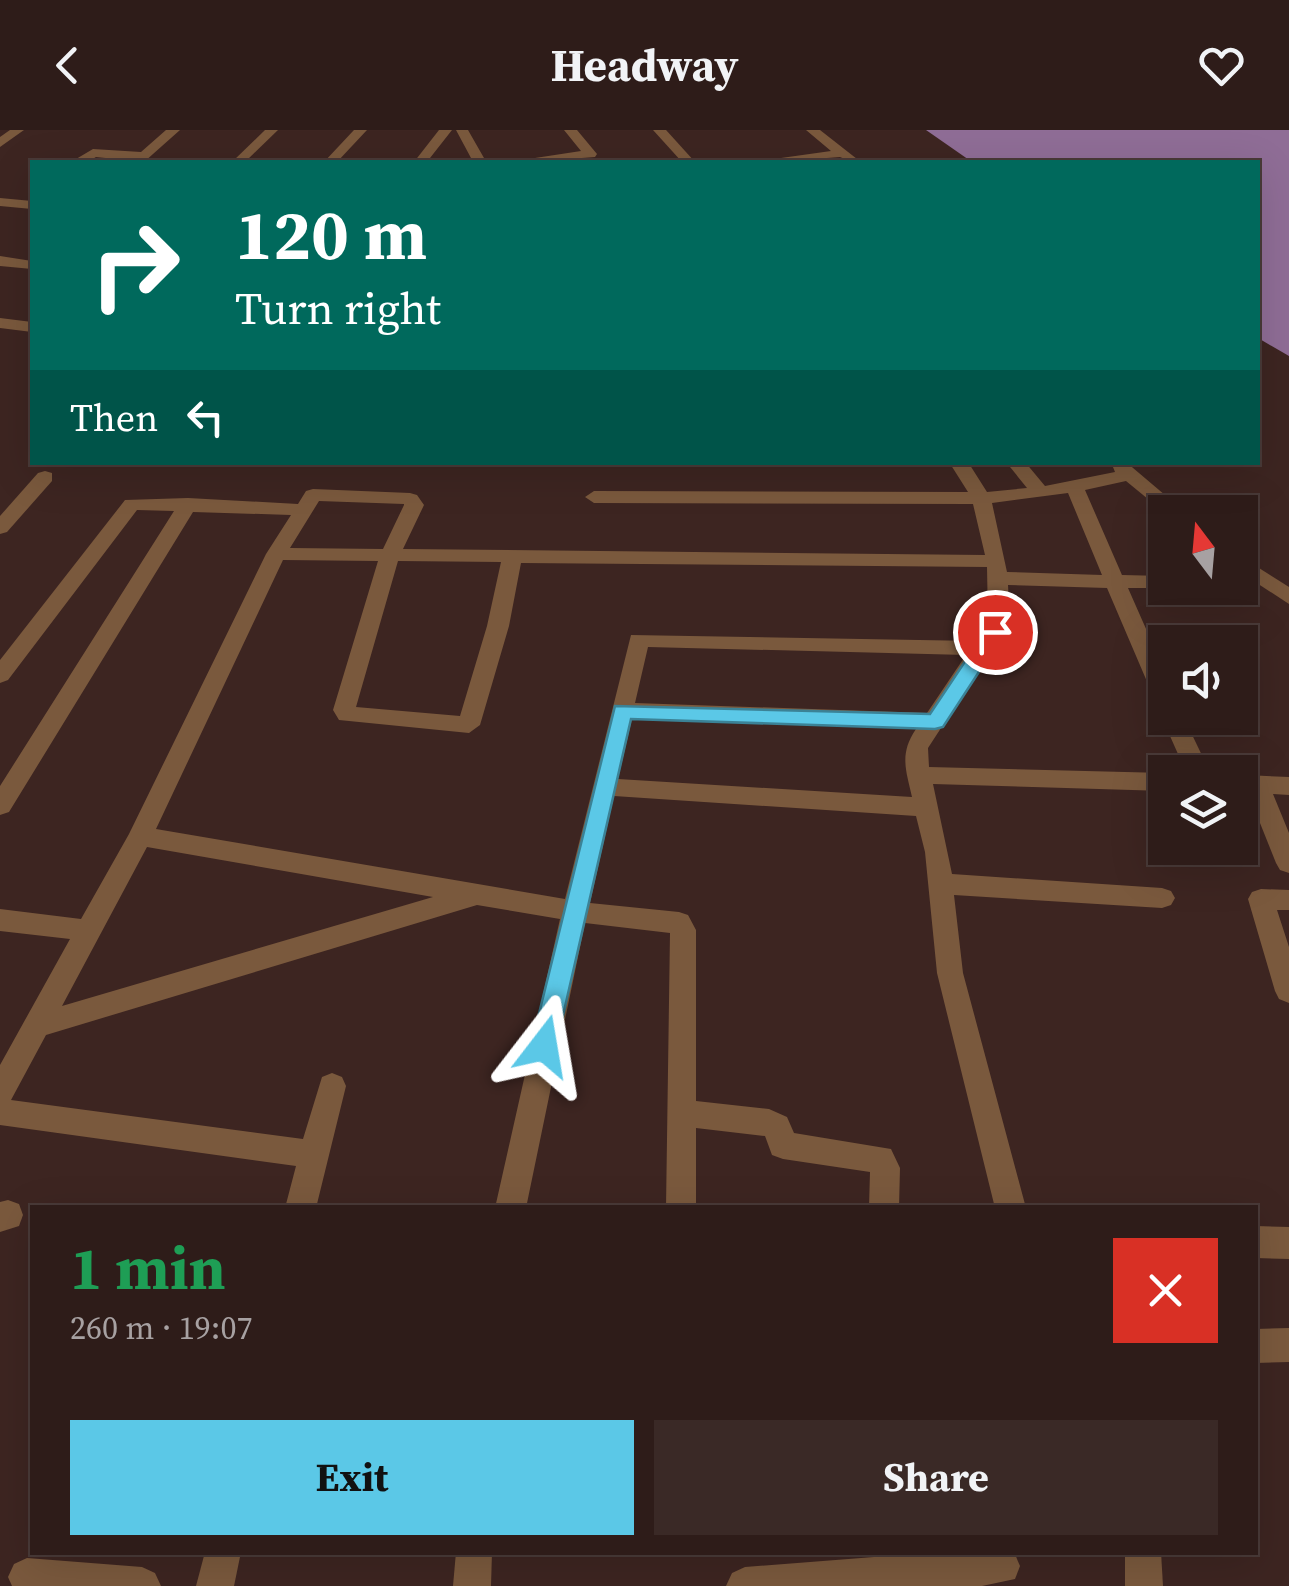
<!DOCTYPE html>
<meta charset="utf-8">
<style>
body{margin:0;font-family:"Source Serif 4",serif;background:#3a2926;color:#f1f3f6;height:100vh;display:flex;flex-direction:column;font-size:38px;white-space:nowrap}
*{box-sizing:border-box;margin:0}
p{font-size:32px;color:#a7a1a2}
.icon{flex:none;width:55px;height:55px;fill:none;stroke:currentColor;stroke-width:2;stroke-linecap:round;stroke-linejoin:round}
.map{position:relative;flex:1;overflow:hidden}
.details{position:absolute;left:30px;top:1075px;width:1228px;height:350px;display:flex;flex-direction:column;background:#2e1c19;border-radius:0px;box-shadow:0 10px 40px #0002,0 0 0 2px #493a38}
.details>*{flex:none}
.hud{position:absolute;left:30px;top:30px;width:1230px;height:305px;border-radius:0px;box-shadow:0 10px 40px #0002,0 0 0 2px #493a38;background:#00695c;color:#fff;overflow:hidden}
.needle{width:65px;rotate:344deg}
.buttons{position:absolute;left:1148px;top:365px;display:grid;gap:20px}
.buttons a{display:grid;place-items:center;width:110px;height:110px;border-radius:0px;background:#2e1c19;box-shadow:0 10px 40px #0002,0 0 0 2px #493a38;font-size:50px}
.pin{position:absolute;display:grid;place-items:center;width:85px;height:85px;color:#fff;margin:-42px;border:5px solid #fff;border-radius:50%;box-shadow:0 2px 10px #0007}
.me{position:absolute;width:110px;margin:-55px;rotate:14deg;stroke-linejoin:round;filter:drop-shadow(0 0 8px #0008)}
.turn{display:flex;align-items:center;gap:35px;height:210px;padding:0 40px;font-size:45px}
.turn .icon{width:130px;height:130px;stroke-width:2.5}
.turn b{display:block;font-size:70px;line-height:85px}
.then{display:flex;align-items:center;height:95px;padding:0 40px;background:#0003;gap:20px;font-size:38px}
.round{display:grid;place-items:center;flex:none;width:105px;height:105px;border-radius:0px;background:#3a2926}
.summary{display:flex;align-items:center;justify-content:space-between;height:170px;padding:0 40px}
h1{font-size:60px;font-weight:700;line-height:75px;color:#1e9e55}
.button{display:flex;gap:20px;margin-top:auto;padding:20px 40px}
.button a{flex:1;height:115px;border-radius:0px;background:#5bc8e7;color:#111;font-size:40px;font-weight:700;line-height:115px;text-align:center}
.button a+a{background:#3a2926;color:#f1f3f6}
header{display:flex;justify-content:space-between;align-items:center;height:130px;padding:0 40px;background:#2e1c19;font-size:45px;font-weight:700}
.map>svg:first-child{display:block}
.water{fill:#8f6d96}
.lines{fill:none;stroke-linecap:round;stroke-linejoin:round}
.minor{fill:#7a593d;fill-rule:evenodd}
.route{fill:#5bc8e7;stroke:#3b8296;stroke-width:2.5}
</style>
<header><svg class="icon" aria-label="back" viewBox="0 0 24 24"><path d="M15 5l-7 7 7 7"/></svg>Headway<svg class="icon" aria-label="heart" viewBox="0 0 24 24"><path d="M12 20l-8-8c-3-5 5-10 8-4 3-6 11-1 8 4z"/></svg></header>
<div class="map">
<svg width="1289" height="1456" viewBox="0 0 1289 1456">
<rect width="100%" height="100%" fill="#3d2521"/>
<polygon class="water" points="926,0 1289,0 1289,226 1258,208 1258,32 972,32"/>
<g class="lines">
<g class="minor">
<polygon points="10,0 24,0 0,17 0,7"/>
<polygon points="166,0 180,0 144,32 96,27 87,32 71,32 93,19 141,22"/>
<polygon points="265,0 278,0 245,32 232,32"/>
<polygon points="354,0 367,0 337,32 324,32"/>
<polygon points="439,0 452,0 430,28 471,28 456,0 468,0 484,28 495,32 414,32"/>
<polygon points="564,0 577,0 597,24 595,27 529,32 535,28 581,21"/>
<polygon points="653,0 666,0 695,32 682,32"/>
<polygon points="806,0 820,0 857,29 852,32 840,27 775,32 781,28 831,21"/>
<polygon points="0,68 32,71 32,79 0,76"/>
<polygon points="0,126 32,131 32,139 0,136"/>
<polygon points="0,188 32,192 32,202 0,198"/>
<path d="M949,332H968L987,362L1027,358L1006,332H1025L1045,356L1115,342L1111,332H1126L1185,382L1165,383L1126,351L1085,360L1122,445L1165,446V458H1172H1128L1165,542V576L1154,568L1107,458L1008,455L1010,492L928,618L929,637L1165,643V661L933,654L952,744L1162,758L1171,761L1175,768L1171,775L1162,778L954,765L963,843L1026,1078H995L937,843L925,722L916,686L614,666L590,773L679,782L688,785L696,800V971L769,979L787,987L794,1003L891,1019L900,1038L899,1078H869L870,1042L783,1029L772,1025L765,1006L696,998V1078H666L670,803L585,793L526,1078H495L560,789L477,775L46,905L11,970L303,1009L322,947L332,943L342,947L346,956L316,1078H285L296,1036L0,995V935L70,809L0,801V779L81,789L129,704L266,424L291,385L193,382L9,682L0,685V656L174,381L137,380L8,550L0,553V530L125,370L188,368L298,374L306,361L313,359L410,363L417,365L424,375L403,419L985,425L973,374L594,373L585,367L594,361L968,362ZM1068,363L1102,445L1007,442L992,373ZM319,371L404,374V375L383,419L290,418ZM283,430L378,431L333,580L339,590L469,603L480,595L509,496L521,433L987,437L988,492L976,511L631,505L565,769L156,699ZM398,431L501,432L487,496L460,586L356,577ZM648,517L966,525L927,583L635,573ZM632,589L916,599C899,624 906,640 912,667L618,649ZM147,717L433,767L62,876Z"/>
<polygon points="45,341 52,343 52,351 7,402 0,404 0,386 38,343"/>
<polygon points="1240,426 1289,457 1289,474 1240,442"/>
<polygon points="1165,582 1165,588 1184,588 1210,642 1186,642 1162,588"/>
<polygon points="1245,645 1289,647 1289,665 1273,664 1289,703 1289,743 1280,740 1276,733 1248,663 1240,661 1240,647"/>
<polygon points="1261,759 1289,760 1289,780 1277,780 1289,817 1289,873 1279,869 1275,861 1248,769 1252,762"/>
<polygon points="8,1070 19,1074 23,1085 19,1096 0,1102 0,1072"/>
<polygon points="1255,1096 1289,1097 1289,1129 1255,1128"/>
<polygon points="1289,1198 1289,1232 1255,1233 1255,1199"/>
<polygon points="205,1422 241,1422 234,1456 196,1456"/>
<polygon points="456,1422 492,1422 491,1456 453,1456"/>
<polygon points="938,1422 1014,1422 1020,1436 1015,1449 982,1456 726,1456 732,1443 745,1437"/>
<polygon points="1125,1422 1161,1422 1163,1456 1125,1456"/>
<polygon points="27,1428 142,1437 155,1443 161,1456 12,1456 8,1447 14,1434"/>
</g>
</g>
<polygon class="route" points="995,495 1005,502 943,597 935,599 631,589 556,916 553,924 544,927 534,924 531,916 615,576 930,584 988,497"/>
</svg>
<div class="buttons">
<a><svg class="needle" viewBox="-14 -14 28 28"><path d="M0-13l5 13h-10z" fill="#e53935"/><path d="M0 13l5-13h-10z" fill="#a7a1a2"/></svg></a>
<a><svg class="icon" aria-label="sound" viewBox="0 0 24 24"><path d="M4 9h4l5-4v14l-5-4H4zM17 9q2 3 0 6"/></svg></a>
<a><svg class="icon" aria-label="layers" viewBox="0 0 24 24"><path d="M12 4l9 5-9 5-9-5zM3 14l9 5 9-5"/></svg></a>
</div>
<div class="pin" style="left:995px;top:502px;background:#d93025"><svg class="icon" aria-label="arrive" viewBox="0 0 24 24"><path d="M6 21V4h12l-3 4 3 4H6"/></svg></div>
<svg class="me" style="left:544px;top:916px" viewBox="-20 -20 40 40"><path d="M0-17L14 15 0 8-14 15z" fill="#5bc8e7" stroke="#fff" stroke-width="4"/></svg>
<div class="hud">
<div class="turn"><svg class="icon" aria-label="right" viewBox="0 0 24 24"><path d="M7 20v-9h11M14 6l5 5-5 5"/></svg><div><b>120 m</b>Turn right</div></div>
<div class="then">Then<svg class="icon" aria-label="left" viewBox="0 0 24 24"><path d="M17 20v-9H6M10 6l-5 5 5 5"/></svg></div>
</div>
<section class="details">
<div class="summary"><div><h1>1 min</h1><p>260 m · 19:07</p></div><a class="round" style="background:#d93025;color:#fff"><svg class="icon" aria-label="close" viewBox="0 0 24 24"><path d="M6 6l12 12M18 6L6 18"/></svg></a></div>
<div class="button"><a>Exit</a><a>Share</a></div>
</section>
</div>
